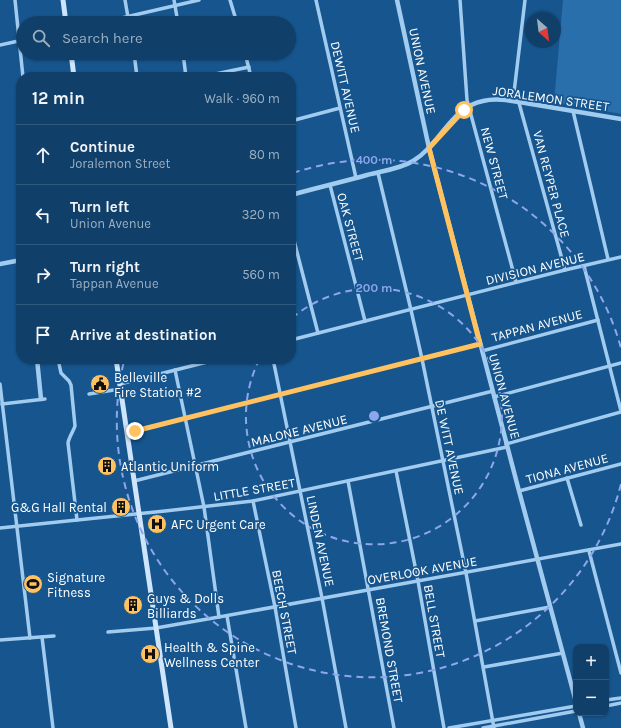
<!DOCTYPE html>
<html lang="en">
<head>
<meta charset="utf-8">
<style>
	:root { --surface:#10406a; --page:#194770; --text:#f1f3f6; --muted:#9cafc1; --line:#30597e }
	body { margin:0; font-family:Karla,sans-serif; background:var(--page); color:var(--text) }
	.controls { position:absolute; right:12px; bottom:12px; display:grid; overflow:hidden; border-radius:8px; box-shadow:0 1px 3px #0004 }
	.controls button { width:36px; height:36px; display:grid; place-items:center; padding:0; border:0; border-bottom:1px solid var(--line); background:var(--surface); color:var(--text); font:20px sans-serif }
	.compass { position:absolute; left:525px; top:12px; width:36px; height:36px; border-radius:50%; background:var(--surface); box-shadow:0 1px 3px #0004; rotate:152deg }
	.stop { position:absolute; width:12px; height:12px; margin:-9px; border:3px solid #ffc25f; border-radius:50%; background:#fff }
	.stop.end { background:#ffc25f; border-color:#fff; box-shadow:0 1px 4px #0008 }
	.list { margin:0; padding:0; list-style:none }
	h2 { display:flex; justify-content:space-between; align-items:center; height:52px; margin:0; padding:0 16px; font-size:17px }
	h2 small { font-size:13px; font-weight:400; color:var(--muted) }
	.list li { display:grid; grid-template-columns:26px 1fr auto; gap:12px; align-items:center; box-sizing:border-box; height:60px; padding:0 16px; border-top:1px solid var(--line) }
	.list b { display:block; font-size:15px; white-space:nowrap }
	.list p { margin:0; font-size:13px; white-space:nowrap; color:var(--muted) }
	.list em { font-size:13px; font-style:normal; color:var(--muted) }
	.icon { flex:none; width:22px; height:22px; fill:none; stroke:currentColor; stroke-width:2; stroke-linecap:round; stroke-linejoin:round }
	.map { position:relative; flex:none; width:621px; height:728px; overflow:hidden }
	.search { position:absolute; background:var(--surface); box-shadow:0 1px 3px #0004; left:16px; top:16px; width:280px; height:44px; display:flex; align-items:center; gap:10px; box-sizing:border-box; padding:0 14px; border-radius:22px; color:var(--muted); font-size:15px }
	.panel { position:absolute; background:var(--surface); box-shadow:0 1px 3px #0004; left:16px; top:72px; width:280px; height:292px; border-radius:16px }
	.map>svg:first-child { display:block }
	.green { fill:#296fab }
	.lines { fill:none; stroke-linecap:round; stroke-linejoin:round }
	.minor { stroke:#a1cbef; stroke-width:3.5 }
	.tertiary { stroke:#a1cbef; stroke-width:4.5 }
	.secondary { stroke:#cee5fb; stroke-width:5 }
	.route { stroke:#ffc25f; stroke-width:5 }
	.ring { fill:none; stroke:#8ea6ec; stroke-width:2; stroke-dasharray:7 5 }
	.labels { text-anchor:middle; stroke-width:3.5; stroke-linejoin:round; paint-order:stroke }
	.street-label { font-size:13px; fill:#fff; stroke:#16558d }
	.poi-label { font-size:13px; fill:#fff; stroke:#16558d; text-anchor:start }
	.centre { fill:#8ea6ec; stroke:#16558d; stroke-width:2 }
	.ring-label { font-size:12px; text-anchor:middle; font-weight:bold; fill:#8ea6ec; stroke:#16558d; stroke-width:3.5; stroke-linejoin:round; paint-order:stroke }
</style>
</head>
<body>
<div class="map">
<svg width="621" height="728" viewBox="0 0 621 728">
	<rect width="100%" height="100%" fill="#16558d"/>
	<path class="green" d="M563 0H621V114L554 102Z"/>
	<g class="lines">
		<g class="minor">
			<path d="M15 0 23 77"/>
			<path d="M125 0 129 23"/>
			<path d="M174 0 178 23"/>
			<path d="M230 0 237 23"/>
			<path d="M316 0 356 178"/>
			<path d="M460 0 467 100 516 282"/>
			<path d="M100 23 199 0"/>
			<path d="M0 45 23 40"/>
			<path d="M134 53 137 77"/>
			<path d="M183 53 186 77"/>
			<path d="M245 53 251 77"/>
			<path d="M201 77 249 67"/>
			<path d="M513 101 525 0"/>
			<path d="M519 103 565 270"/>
			<path d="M573 111 608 259"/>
			<path d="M291 121 340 108"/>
			<path d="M378 173 411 310 422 359 466 573 494 728"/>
			<path d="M330 185 365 321"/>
			<path d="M291 229 318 333"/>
			<path d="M584 266 621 411"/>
			<path d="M291 340 565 270 621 257"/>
			<path d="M482 351 598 320"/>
			<path d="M58 359 61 373 69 381 71 385 75 426C73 432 69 437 68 443L77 520"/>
			<path d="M273 359 322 598 346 728"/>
			<path d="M175 370 204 507 219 617"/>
			<path d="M0 384 30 638"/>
			<path d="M120 384 219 359"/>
			<path d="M89 394 120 389"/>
			<path d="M494 397 621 363"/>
			<path d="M2 404 45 399"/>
			<path d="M127 433 480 344"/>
			<path d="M506 444 621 412"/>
			<path d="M396 471 418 581 444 728"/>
			<path d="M567 478 581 525"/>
			<path d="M134 481 493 391"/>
			<path d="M348 481 394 728"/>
			<path d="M519 491 621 464"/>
			<path d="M253 501 275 607 296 728"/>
			<path d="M0 528 77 520 165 511 253 501 507 447"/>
			<path d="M589 551 621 673"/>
			<path d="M227 616 246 728"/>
			<path d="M475 621 550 607"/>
			<path d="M108 632 156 628 219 617 621 544"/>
			<path d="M42 637 53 728"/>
			<path d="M0 640 54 636"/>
			<path d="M484 667 563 653"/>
			<path d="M606 700 621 698"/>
			<path d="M606 706 621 703"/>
			<path d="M449 728 576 706"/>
			<path d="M483 728 576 711"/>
		</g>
		<g class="tertiary">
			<path d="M397 0 429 148 519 491 576 702"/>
			<path d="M291 195C316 188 342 182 367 175 382 171 400 169 413 161 440 145 451 107 483 101 499 97 516 102 531 104 561 109 591 114 621 119"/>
			<path d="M0 264 21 260"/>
			<path d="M37 359 41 399"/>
			<path d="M579 713 583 728"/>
		</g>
		<g class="secondary">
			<path d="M63 0 66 23"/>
			<path d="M71 53 74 77"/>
			<path d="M116 359 171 728"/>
		</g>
	</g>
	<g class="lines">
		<path class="route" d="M135 431 480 344 429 148 464 110"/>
	</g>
	<g class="ring">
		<path d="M292 318A128 128 0 1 1 259 360"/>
		<path d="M621 484A256 256 0 0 1 124 361M293 173A256 256 0 0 1 621 348"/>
	</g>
	<defs>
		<g id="civic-disc" transform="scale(1)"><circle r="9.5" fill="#ffc25f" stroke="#16558d"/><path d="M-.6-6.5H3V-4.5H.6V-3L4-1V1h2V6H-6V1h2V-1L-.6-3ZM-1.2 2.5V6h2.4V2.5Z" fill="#111"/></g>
		<g id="building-disc" transform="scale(1)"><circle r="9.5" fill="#ffc25f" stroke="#16558d"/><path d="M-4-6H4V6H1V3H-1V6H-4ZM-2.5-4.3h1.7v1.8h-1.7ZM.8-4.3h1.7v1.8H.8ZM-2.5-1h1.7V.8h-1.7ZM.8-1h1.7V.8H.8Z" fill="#111"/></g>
		<g id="hospital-disc" transform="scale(1)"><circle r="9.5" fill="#ffc25f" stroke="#16558d"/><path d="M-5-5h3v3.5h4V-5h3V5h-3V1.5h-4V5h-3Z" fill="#111"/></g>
		<g id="stadium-disc" transform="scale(1)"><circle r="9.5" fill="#ffc25f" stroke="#16558d"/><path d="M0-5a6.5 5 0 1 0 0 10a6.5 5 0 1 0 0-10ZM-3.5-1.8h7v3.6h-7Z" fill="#111"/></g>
	</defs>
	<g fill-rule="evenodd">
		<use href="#civic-disc" x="100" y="384"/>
		<use href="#building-disc" x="107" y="466"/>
		<use href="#building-disc" x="121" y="507"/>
		<use href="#hospital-disc" x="157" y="524"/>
		<use href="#stadium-disc" x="33" y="584"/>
		<use href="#building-disc" x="133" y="605"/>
		<use href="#hospital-disc" x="150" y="654"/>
	</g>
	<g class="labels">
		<g class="street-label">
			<text transform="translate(423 71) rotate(78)" y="5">UNION AVENUE</text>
			<text transform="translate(346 87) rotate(77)" y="5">DEWITT AVENUE</text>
			<text transform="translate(551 98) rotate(8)" y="5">JORALEMON STREET</text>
			<text transform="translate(495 163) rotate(75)" y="5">NEW STREET</text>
			<text transform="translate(552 184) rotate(75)" y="5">VAN REYPER PLACE</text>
			<text transform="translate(351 227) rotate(75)" y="5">OAK STREET</text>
			<text transform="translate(535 268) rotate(-14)" y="5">DIVISION AVENUE</text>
			<text transform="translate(537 325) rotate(-15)" y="5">TAPPAN AVENUE</text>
			<text transform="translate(505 396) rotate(75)" y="5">UNION AVENUE</text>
			<text transform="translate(299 430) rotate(-14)" y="5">MALONE AVENUE</text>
			<text transform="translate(450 447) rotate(78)" y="5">DE WITT AVENUE</text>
			<text transform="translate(567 468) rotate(-15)" y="5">TIONA AVENUE</text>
			<text transform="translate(254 489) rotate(-10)" y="5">LITTLE STREET</text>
			<text transform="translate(321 541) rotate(78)" y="5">LINDEN AVENUE</text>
			<text transform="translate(422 570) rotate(-10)" y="5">OVERLOOK AVENUE</text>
			<text transform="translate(285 612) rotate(79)" y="5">BEECH STREET</text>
			<text transform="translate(435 621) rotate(80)" y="5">BELL STREET</text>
			<text transform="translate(390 650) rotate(80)" y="5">BREMOND STREET</text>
		</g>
		<g class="poi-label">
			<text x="114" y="382">Belleville<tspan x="114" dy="15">Fire Station #2</tspan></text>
			<text x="121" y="471">Atlantic Uniform</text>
			<text x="107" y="512" text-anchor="end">G&amp;G Hall Rental</text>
			<text x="171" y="529">AFC Urgent Care</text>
			<text x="47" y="582">Signature<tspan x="47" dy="15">Fitness</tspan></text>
			<text x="147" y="603">Guys &amp; Dolls<tspan x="147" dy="15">Billiards</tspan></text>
			<text x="164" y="652">Health &amp; Spine<tspan x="164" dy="15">Wellness Center</tspan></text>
		</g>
	</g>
	<circle cx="374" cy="416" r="6" class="centre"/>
	<g class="ring-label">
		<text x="374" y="164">400 m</text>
		<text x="374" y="292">200 m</text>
	</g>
</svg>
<div class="controls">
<button>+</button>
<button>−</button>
</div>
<svg class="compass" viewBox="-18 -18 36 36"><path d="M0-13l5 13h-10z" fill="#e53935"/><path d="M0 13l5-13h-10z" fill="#9cafc1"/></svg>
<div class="stop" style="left:464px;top:110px"></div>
<div class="stop end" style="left:135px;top:431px"></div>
<div class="search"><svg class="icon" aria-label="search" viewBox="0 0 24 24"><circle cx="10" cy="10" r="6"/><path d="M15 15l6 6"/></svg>Search here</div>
<section class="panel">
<h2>12 min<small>Walk · 960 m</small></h2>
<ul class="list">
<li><svg class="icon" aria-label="ahead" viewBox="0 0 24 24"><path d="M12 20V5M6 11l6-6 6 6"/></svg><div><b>Continue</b><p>Joralemon Street</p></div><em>80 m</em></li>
<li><svg class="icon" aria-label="left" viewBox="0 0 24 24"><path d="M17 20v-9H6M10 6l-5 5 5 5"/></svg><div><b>Turn left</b><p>Union Avenue</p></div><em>320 m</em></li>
<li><svg class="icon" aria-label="right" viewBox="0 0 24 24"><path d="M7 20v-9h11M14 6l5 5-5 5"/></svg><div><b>Turn right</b><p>Tappan Avenue</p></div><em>560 m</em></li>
<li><svg class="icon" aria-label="arrive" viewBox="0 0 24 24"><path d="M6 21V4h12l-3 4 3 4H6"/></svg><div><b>Arrive at destination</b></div></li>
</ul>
</section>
</div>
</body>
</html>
